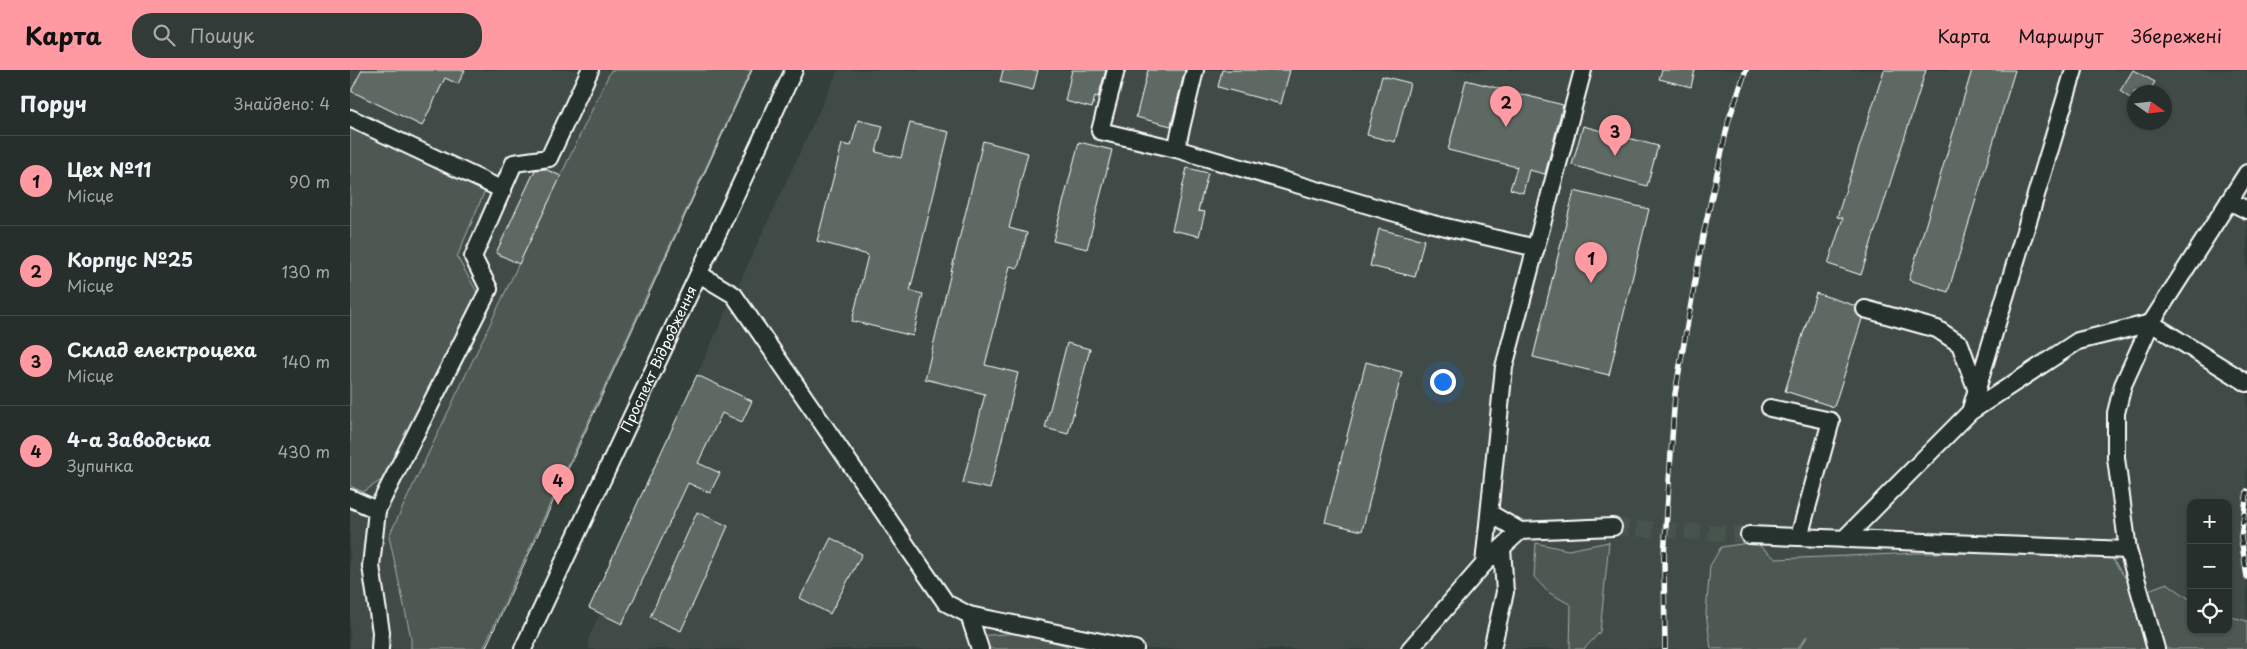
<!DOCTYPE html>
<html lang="uk">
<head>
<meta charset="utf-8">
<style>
	:root { --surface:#262f2c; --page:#323b38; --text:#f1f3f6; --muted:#a4a9a9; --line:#424a48; --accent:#ff9aa2 }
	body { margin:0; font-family:"Playpen Sans",sans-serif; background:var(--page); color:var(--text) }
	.controls { position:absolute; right:15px; bottom:15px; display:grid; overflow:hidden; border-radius:10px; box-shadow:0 1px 4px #0004 }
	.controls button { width:45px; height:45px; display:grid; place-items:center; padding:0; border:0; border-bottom:1px solid var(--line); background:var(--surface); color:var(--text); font:25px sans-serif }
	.compass { position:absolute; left:1777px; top:15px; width:45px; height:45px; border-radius:50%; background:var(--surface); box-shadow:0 1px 4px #0004; rotate:104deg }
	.you { position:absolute; left:1092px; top:311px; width:18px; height:18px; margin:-12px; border:4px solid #fff; border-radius:50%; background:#1a73e8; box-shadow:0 0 0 8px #1a73e833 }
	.badge { display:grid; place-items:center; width:32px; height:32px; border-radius:50%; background:var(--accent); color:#111; font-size:16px; font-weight:700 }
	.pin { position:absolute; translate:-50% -41px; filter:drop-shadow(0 1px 2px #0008) }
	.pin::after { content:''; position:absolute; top:26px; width:18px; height:15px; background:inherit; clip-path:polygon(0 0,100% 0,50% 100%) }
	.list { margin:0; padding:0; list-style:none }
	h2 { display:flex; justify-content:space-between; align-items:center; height:65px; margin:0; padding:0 20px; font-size:21px }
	h2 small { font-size:16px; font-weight:400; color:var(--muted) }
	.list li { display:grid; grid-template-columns:32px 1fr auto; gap:15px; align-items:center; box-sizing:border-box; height:90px; padding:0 20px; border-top:1px solid var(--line) }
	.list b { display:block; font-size:19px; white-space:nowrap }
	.list p { margin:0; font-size:16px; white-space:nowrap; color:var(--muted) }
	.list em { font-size:16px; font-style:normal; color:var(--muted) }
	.icon { flex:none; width:28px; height:28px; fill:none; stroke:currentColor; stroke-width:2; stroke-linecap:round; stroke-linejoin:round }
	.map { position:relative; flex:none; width:1897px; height:579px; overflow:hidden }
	header { display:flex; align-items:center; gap:30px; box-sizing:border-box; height:70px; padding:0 25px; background:var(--accent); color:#111 }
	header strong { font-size:24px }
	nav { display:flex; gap:28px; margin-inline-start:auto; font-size:18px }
	.search { width:350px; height:45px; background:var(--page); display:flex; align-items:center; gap:12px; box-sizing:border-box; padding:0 18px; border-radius:20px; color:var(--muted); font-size:19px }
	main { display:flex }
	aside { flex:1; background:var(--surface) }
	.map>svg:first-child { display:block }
	.built { fill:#404c47; fill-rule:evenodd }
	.green { fill:#4d5853; stroke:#a6aca9 }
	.building { fill:#5f6964; stroke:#fff }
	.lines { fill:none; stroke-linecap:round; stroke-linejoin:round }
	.minor-tunnel { stroke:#47524e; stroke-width:16; stroke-dasharray:16 8; stroke-linecap:butt }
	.minor-casing { stroke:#fff; stroke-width:20 }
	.minor { stroke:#26332d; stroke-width:16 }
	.tram { stroke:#fff; stroke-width:1 }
	.rail-casing { stroke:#fff; stroke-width:5.5 }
	.rail { stroke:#26332d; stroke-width:4; stroke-dasharray:11; stroke-linecap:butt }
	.labels { text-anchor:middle; stroke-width:4; stroke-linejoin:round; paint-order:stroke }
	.street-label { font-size:14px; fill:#fff; stroke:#26332d }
</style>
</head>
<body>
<header>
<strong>Карта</strong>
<div class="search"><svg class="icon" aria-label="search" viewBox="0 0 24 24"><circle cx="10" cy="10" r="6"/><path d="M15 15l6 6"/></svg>Пошук</div>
<nav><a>Карта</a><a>Маршрут</a><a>Збережені</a></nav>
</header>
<main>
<aside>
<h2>Поруч<small>Знайдено: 4</small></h2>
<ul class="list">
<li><span class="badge">1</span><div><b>Цех №11</b><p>Місце</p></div><em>90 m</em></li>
<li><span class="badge">2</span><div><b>Корпус №25</b><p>Місце</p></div><em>130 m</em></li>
<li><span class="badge">3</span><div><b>Склад електроцеха</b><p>Місце</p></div><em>140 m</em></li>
<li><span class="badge">4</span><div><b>4-а Заводська</b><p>Зупинка</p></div><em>430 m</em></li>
</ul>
</aside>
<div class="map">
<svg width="1897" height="579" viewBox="0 0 1897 579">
	<rect width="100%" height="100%" fill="#333f3a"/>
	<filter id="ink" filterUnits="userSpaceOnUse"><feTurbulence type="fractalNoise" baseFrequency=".02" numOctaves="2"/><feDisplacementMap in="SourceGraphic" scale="10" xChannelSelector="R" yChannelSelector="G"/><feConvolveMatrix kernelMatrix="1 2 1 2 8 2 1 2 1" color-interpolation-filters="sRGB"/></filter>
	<g filter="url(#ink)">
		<g class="built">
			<path d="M0 0H261L169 194 62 568 61 579H0Z"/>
			<path d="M488 0H1897V579H239L238 569 250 544 239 538ZM1784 22H1814V52H1784ZM1841 433H1878V560H1841Z"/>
		</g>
		<g class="green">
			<path d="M261 0H401L133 579H61V568L39 466Z"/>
			<path d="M0 55 136 118 107 187 130 227 41 404 13 422 0 416Z"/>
			<path d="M1259 472 1250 562 1234 579H1220L1221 535 1198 522 1184 507 1186 473 1218 480Z"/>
			<path d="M1405 472 1426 489 1568 483H1658L1761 487 1778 512 1796 579H1449L1458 566 1456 567 1447 579H1361L1356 543 1360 496 1371 477Z"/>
			<path d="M1817 513 1841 530V560H1878V546L1897 551V579H1806L1790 523Z"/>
			<path d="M669 563 718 576 717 579H630L626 566Z"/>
		</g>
		<g class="building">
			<path d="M12 0H115L108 14 95 8 72 56 1 21Z"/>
			<path d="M653 0H688L683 20 650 12Z"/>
			<path d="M722 0H756L748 27 745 26 742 38 715 31Z"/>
			<path d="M798 0H835L821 56 786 47Z"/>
			<path d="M872 0H940L931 34 868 17Z"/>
			<path d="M1312 0H1345L1341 17 1309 9Z"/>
			<path d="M1534 0H1576L1511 205 1478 194 1493 148 1487 147Z"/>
			<path d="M1622 0H1665L1598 222 1559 210Z"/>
			<path d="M1783 0 1805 12 1799 22H1784V31L1770 21Z"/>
			<path d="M1032 6 1060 13 1045 72 1017 65Z"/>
			<path d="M1116 10 1213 35 1195 104 1179 100 1173 123 1160 119 1167 97 1098 80Z"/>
			<path d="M508 50 533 56 526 82 551 88 560 53 599 62 560 221 573 224 563 266 502 251 518 185 467 171 492 74 501 76Z"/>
			<path d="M1233 56 1308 76 1297 116 1222 95Z"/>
			<path d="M633 71 678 83 659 158 677 163 668 198 660 196 635 295 668 303 640 419 613 413 635 324 575 309Z"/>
			<path d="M729 72 762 80 737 179 703 171Z"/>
			<path d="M837 98 858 103 848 141 855 142 849 166 822 160Z"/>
			<path d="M195 99 211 106 169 194 146 183 185 100Z"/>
			<path d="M1224 121 1299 139 1259 305 1183 287Z"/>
			<path d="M1029 159 1074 170 1065 207 1020 196Z"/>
			<path d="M1466 223 1506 236V242L1512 249 1484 337 1435 321Z"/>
			<path d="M717 273 740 279 718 364 695 358Z"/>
			<path d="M1016 292 1052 302 1012 461 975 452Z"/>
			<path d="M347 305 402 331 392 352 372 343 348 393 370 403 360 423 338 413 272 554 239 538Z"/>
			<path d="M347 442 378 456 331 561 300 547Z"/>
			<path d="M481 468 512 484 480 544 450 528Z"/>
		</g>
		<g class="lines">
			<path class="minor-tunnel" d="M1263 457 1399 465"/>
			<g class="minor-casing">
				<g id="minor">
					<path d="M766 0 750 61 826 79"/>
					<path d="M845 0 826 79 1083 154 1186 178"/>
					<path d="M0 48 153 120"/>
					<path d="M1879 131 1897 140"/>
					<path d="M349 204 384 225 596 533 619 545 785 579"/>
					<path d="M1515 239 1587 259 1610 274 1627 321"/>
					<path d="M1420 338 1481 351 1449 467"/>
					<path d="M1620 342 1724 0"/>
					<path d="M0 428 27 440 21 496 31 562 30 579"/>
					<path d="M27 440 139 219 123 187 164 93 199 88 240 0"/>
					<path d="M1141 444 1170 461"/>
					<path d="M1399 465 1778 480"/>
					<path d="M1494 469 1620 342 1728 271 1801 253 1897 313"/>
					<path d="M1134 494 1170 461 1263 457"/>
					<path d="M619 545 630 579"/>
					<path id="s1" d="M173 579 444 0"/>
					<path d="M1060 579 1134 494 1154 297 1233 0"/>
					<path d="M1142 579 1155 522 1152 478"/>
					<path d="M1806 579 1778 480 1766 388V343L1773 315 1801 253 1897 103"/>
				</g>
			</g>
			<use href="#minor" class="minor"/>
			<path class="tram" d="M135 579 402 0"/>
			<g class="rail-casing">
				<g id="rail">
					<path d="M1897 421 1891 467 1897 507"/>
					<path d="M1315 579 1314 486 1325 324 1353 166 1379 49 1396 0"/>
				</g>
			</g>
			<use href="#rail" class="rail"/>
		</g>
	</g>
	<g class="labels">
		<g class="street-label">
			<text dy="5" stroke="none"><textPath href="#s1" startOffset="320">Проспект Відродження</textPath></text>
		</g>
	</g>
</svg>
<div class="controls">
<button>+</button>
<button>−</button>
<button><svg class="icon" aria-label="locate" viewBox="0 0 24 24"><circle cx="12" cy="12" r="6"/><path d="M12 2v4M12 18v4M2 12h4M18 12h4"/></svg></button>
</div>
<svg class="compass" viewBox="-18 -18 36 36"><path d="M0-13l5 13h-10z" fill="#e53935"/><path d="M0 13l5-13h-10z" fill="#a4a9a9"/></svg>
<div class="you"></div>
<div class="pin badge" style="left:1241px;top:213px">1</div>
<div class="pin badge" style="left:1156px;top:57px">2</div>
<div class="pin badge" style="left:1265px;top:86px">3</div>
<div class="pin badge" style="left:208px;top:435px">4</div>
</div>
</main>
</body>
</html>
